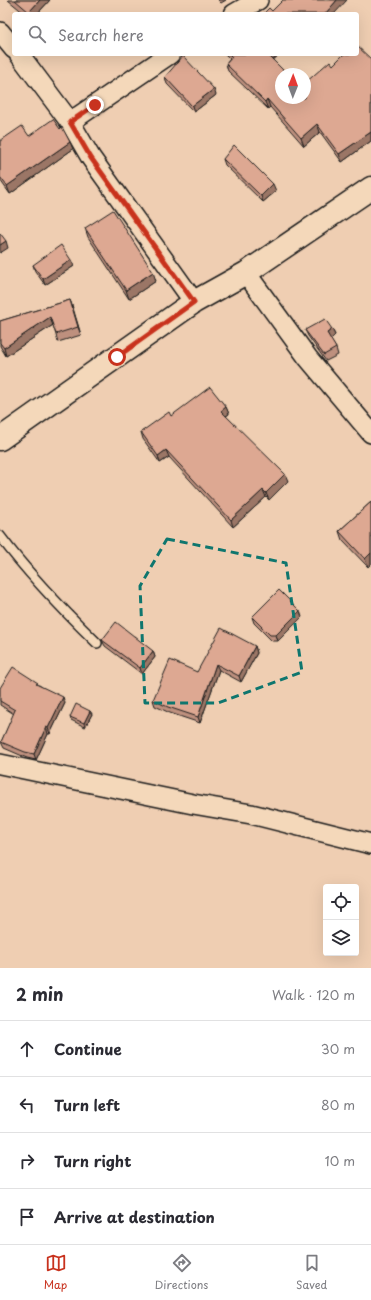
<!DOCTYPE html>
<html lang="en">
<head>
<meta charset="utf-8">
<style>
	:root { --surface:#fff; --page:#f2f2f3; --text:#2b2b33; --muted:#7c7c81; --line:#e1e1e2; --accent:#c8321e }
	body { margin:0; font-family:"Playpen Sans",sans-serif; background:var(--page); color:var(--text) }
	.controls { position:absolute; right:12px; bottom:12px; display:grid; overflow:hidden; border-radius:4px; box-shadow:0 4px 16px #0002 }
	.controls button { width:36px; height:36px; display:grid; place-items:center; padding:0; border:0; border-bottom:1px solid var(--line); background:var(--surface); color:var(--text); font:20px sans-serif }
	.compass { position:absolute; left:275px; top:68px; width:36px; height:36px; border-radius:50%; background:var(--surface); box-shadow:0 4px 16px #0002; rotate:1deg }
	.stop { position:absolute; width:12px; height:12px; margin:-9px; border:3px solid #c8321e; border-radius:50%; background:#fff }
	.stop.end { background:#c8321e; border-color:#fff; box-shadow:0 1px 4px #0008 }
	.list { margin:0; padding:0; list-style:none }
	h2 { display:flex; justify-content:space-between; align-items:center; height:52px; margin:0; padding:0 16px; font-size:17px }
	h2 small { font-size:13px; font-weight:400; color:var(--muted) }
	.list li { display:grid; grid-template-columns:26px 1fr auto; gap:12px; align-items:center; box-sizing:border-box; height:56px; padding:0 16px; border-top:1px solid var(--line) }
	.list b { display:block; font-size:15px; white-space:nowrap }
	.list em { font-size:13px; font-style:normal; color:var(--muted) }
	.icon { flex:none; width:22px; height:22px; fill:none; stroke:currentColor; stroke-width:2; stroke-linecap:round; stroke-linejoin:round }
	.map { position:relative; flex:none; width:371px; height:968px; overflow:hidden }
	.search { position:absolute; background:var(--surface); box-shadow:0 4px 16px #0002; left:12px; right:12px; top:12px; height:44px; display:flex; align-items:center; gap:10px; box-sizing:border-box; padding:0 14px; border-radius:4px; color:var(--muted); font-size:15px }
	.sheet { height:276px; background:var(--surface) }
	nav { display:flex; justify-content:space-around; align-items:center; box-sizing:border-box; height:56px; border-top:1px solid var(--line); background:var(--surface); font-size:11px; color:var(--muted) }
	nav a { display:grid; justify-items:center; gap:2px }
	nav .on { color:var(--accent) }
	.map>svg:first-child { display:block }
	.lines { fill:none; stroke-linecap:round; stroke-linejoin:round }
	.service-casing { stroke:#1c1c1c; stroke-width:12 }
	.minor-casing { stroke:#1c1c1c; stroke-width:22 }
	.tertiary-casing { stroke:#1c1c1c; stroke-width:25 }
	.service { stroke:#f4d8ba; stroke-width:9 }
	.minor { stroke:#f4d8ba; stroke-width:19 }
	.tertiary { stroke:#f4d8ba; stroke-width:22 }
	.wall { fill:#be907e; stroke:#1c1c1c }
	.shaded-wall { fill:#9b7666; stroke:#1c1c1c }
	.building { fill:#dda892; stroke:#1c1c1c }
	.route { stroke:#c8321e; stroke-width:5 }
	.marked { fill:none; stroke:#0f766e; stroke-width:3; stroke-dasharray:8 5; stroke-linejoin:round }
</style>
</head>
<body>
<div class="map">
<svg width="371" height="968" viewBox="0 0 371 968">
	<rect width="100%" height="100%" fill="#efceb2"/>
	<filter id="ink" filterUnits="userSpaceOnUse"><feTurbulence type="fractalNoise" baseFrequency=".025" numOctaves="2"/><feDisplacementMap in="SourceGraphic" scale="8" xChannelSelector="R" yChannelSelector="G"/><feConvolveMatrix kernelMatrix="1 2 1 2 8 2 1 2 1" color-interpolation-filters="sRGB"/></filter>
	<g filter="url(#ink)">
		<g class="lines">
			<g class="service-casing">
				<path id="service" d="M0 536C29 575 62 609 97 643"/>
			</g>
			<g class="minor-casing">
				<g id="minor">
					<path d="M234 14 258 0"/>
					<path d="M0 32 14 49"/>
					<path d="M19 54 70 122 91 158 194 302"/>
					<path d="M70 122 170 54"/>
					<path d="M246 273 308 358 371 433"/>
					<path d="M0 764 193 804 251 814 371 844"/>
				</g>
			</g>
			<g class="tertiary-casing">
				<path id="tertiary" d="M0 439 194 302 246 273 371 188"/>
			</g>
			<use href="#service" class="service"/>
			<use href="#minor" class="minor"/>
			<use href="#tertiary" class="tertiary"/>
		</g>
		<g class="wall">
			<path d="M8 0H50L37 14H25Z"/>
			<path d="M218 0H226L221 3Z"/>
			<path d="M225 54H280L273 60 305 98 333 65 371 59V141L342 162 320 132 304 146 270 107 268 109 228 71 226 64 230 59Z"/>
			<path d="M165 77 216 95 194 112 167 84Z"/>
			<path d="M60 129 70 142 73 149 10 194 0 180V141L29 136Z"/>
			<path d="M223 159 276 191 263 202 225 165Z"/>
			<path d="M85 228 156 281 129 299 88 237Z"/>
			<path d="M33 265 74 266 45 285 35 271Z"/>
			<path d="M70 300 81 335 58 342 53 325 6 356 0 346V321Z"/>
			<path d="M332 329 335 335 330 339 336 348 338 355 326 361 308 336 305 330Z"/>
			<path d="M226 407 229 414 226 416 288 481 269 500 266 497 233 527 169 457 160 463 143 439 141 432 171 416Z"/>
			<path d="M371 502V564L368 567 342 540 339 531Z"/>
			<path d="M252 617H302L278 641H272L254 623Z"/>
			<path d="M102 640 153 651 155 657 142 674 105 646Z"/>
			<path d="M255 646 257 653 241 682 219 670 200 723 170 713 155 706 153 700 197 672Z"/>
			<path d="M39 685 65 703 50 734H48L36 760 27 758 4 748 1 742 14 714 0 705V688Z"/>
			<path d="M90 711 92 714 85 727 71 720 70 717Z"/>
		</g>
		<g class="shaded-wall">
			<path d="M40 0H50L37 14H30L29 12Z"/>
			<path d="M337 0H347L334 14H325Z"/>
			<path d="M269 54H280L271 62 268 55Z"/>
			<path d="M214 89 216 95 194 112 192 106Z"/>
			<path d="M267 99 270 107 268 109 265 102Z"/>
			<path d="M317 124 320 132 304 146 301 138Z"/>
			<path d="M371 132V141L342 162 339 154Z"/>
			<path d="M70 142 73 149 10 194 7 186Z"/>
			<path d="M273 184 276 191 263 202 261 196Z"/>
			<path d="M6 241 8 248 0 253V245Z"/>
			<path d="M71 260 74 266 45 285 43 279Z"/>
			<path d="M153 272 156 281 129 299 126 290Z"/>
			<path d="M70 300 73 308 81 335 78 327Z"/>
			<path d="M50 317 53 325 6 356 4 348Z"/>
			<path d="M332 329 335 335 330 340 327 333Z"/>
			<path d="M226 407 229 414 223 418 221 411Z"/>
			<path d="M166 450 169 457 160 463 158 456Z"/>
			<path d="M285 474 288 481 269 500 266 493Z"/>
			<path d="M263 490 266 497 233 527 231 520Z"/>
			<path d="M371 553V564L368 567 365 559Z"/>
			<path d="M300 611 302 617 278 641 276 635Z"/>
			<path d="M255 646 257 653 241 682 239 676Z"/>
			<path d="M153 651 155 657 142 674 140 668Z"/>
			<path d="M216 664 219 670 200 723 198 717Z"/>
			<path d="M63 697 65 703 50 734 48 728Z"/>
			<path d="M90 711 92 714 85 727 84 723Z"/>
			<path d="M46 727 48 734 36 760 34 754Z"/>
		</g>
		<g class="building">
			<path d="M15 0H40L29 12Z"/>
			<path d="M283 0H337L325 14H263L269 8 272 11Z"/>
			<path d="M357 46 371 59V132L339 154 317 124 301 138 267 99 265 102 226 64 232 57 229 54H269L268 55 287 74H281V98H305V83L330 61 333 65 344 54H357Z"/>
			<path d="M183 56 214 89 192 106 165 77Z"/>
			<path d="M53 119 60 129 62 127 70 142 7 186 0 177V141L22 126 29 136Z"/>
			<path d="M234 145 273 184 261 196 223 159Z"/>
			<path d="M113 210 153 272 126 290 85 228Z"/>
			<path d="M0 233 6 241 0 245Z"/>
			<path d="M61 245 71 260 43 279 33 265Z"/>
			<path d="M70 300 78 327 56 334 50 317 4 348 0 343V321Z"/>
			<path d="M325 319 332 329 327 333 336 348 324 355 305 330Z"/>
			<path d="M210 387 226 407 221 411 285 474 266 493 263 490 231 520 166 450 158 456 141 432 169 412 171 416Z"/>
			<path d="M371 502V553L365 559 339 531Z"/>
			<path d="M279 590 300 611 276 635H270L252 617Z"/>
			<path d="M116 622 153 651 140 668 102 640Z"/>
			<path d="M221 628 255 646 239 676 216 664 198 717 168 707 153 700 170 660 197 672Z"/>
			<path d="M13 667 38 683 36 684 63 697 48 728 46 727 34 754 25 752 1 742 15 710 0 701V688Z"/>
			<path d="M76 704 90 711 84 723 70 717Z"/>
		</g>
	</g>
	<g class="lines" filter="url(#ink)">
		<path class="route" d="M95 105 70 122 91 158 194 302 117 357"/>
	</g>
	<path class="marked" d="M167 539 286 563 302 672 218 703H145L140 586Z"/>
</svg>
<div class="controls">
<button><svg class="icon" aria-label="locate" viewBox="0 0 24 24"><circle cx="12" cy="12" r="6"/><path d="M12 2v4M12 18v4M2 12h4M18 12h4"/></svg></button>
<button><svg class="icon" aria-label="layers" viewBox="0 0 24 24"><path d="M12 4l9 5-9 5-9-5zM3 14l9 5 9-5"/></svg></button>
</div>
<svg class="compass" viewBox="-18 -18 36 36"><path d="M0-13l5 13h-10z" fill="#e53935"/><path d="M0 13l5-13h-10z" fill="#7c7c81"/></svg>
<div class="stop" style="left:117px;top:357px"></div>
<div class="stop end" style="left:95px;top:105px"></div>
<div class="search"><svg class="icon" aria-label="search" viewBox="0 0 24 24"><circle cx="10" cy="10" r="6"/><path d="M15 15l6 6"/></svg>Search here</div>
</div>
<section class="sheet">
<h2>2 min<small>Walk · 120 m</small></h2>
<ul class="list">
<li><svg class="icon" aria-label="ahead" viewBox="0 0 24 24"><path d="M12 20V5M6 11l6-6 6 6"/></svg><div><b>Continue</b></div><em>30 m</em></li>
<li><svg class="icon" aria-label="left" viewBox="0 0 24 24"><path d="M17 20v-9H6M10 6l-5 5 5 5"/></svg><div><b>Turn left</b></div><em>80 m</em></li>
<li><svg class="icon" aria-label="right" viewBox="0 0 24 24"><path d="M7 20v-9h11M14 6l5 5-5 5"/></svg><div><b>Turn right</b></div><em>10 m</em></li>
<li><svg class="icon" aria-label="arrive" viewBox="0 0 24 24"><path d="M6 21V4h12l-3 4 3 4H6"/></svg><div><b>Arrive at destination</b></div></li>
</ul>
</section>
<nav>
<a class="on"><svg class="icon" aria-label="map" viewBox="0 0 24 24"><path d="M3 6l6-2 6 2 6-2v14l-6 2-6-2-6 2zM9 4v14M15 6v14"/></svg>Map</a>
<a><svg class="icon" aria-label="directions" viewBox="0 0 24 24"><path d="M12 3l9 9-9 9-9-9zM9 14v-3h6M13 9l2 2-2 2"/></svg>Directions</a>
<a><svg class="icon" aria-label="saved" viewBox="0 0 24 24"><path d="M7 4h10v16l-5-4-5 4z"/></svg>Saved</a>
</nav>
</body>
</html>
